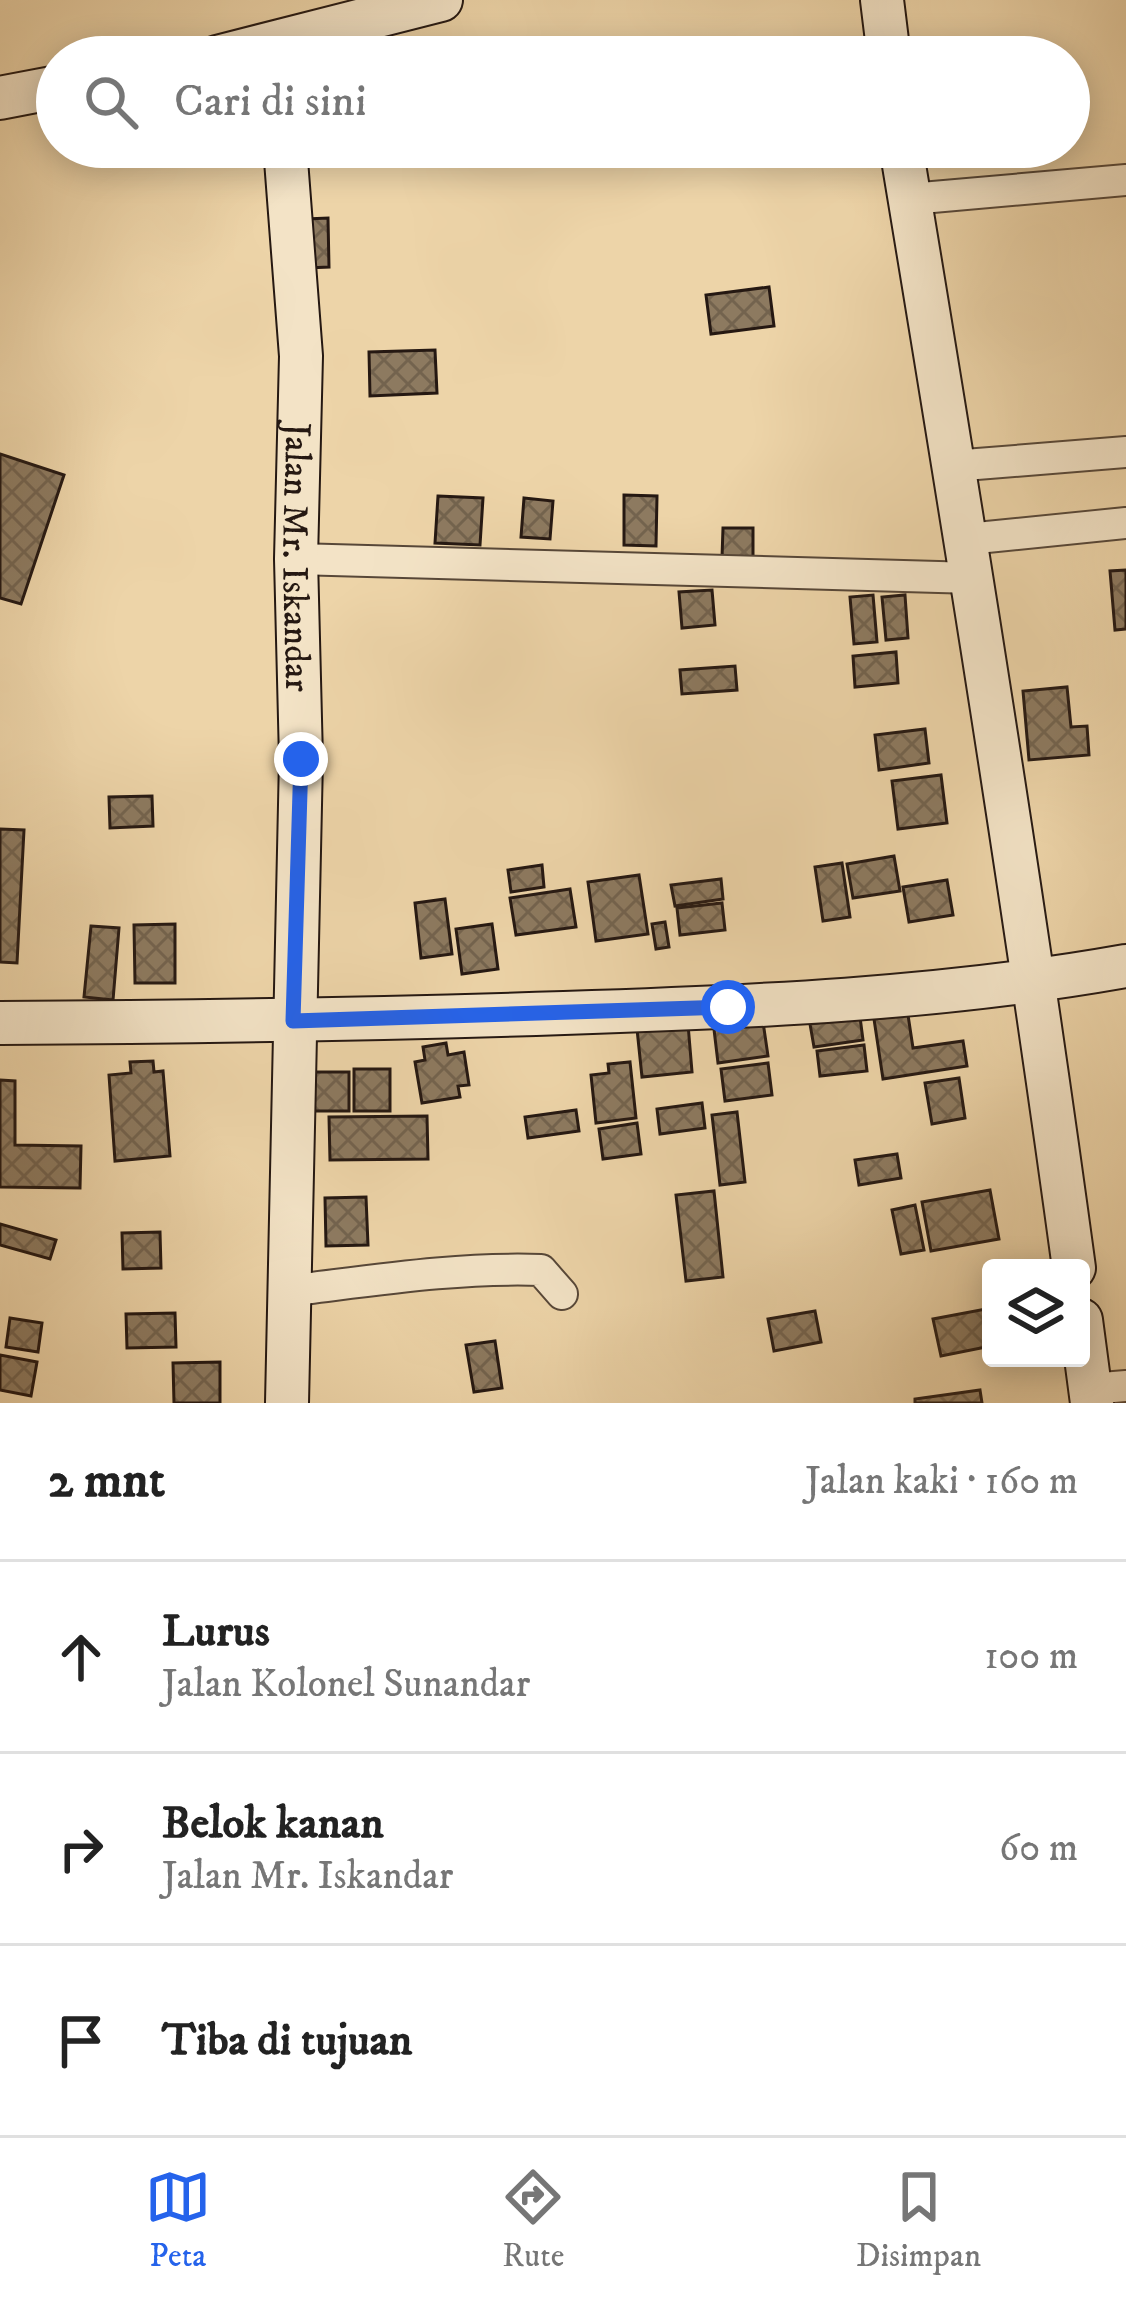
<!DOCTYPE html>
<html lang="id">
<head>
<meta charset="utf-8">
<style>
	:root { --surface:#fff; --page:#f2f2f2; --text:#222; --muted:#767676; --line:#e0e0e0; --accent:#2563eb }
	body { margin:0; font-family:"IM FELL DW Pica",serif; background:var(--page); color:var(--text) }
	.controls { position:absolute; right:36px; bottom:36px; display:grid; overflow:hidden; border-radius:12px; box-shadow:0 6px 30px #0003 }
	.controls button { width:108px; height:108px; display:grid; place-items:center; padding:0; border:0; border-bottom:3px solid var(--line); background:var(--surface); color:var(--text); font:60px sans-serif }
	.stop { position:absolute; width:36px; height:36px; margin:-27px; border:9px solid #2563eb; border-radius:50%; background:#fff }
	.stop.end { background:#2563eb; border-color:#fff; box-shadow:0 3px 12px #0008 }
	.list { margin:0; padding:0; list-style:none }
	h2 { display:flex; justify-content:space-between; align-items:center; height:156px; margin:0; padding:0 48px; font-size:51px }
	h2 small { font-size:39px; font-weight:400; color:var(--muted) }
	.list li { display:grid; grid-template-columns:78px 1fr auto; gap:36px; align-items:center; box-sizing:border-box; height:192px; padding:0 48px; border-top:3px solid var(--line) }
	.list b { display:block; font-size:45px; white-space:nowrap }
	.list p { margin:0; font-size:39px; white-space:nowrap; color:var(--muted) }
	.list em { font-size:39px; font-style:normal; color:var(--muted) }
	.icon { flex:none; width:66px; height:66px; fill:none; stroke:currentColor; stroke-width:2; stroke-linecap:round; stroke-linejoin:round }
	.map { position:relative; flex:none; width:1126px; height:1403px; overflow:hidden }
	.search { position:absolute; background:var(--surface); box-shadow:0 6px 30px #0003; left:36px; right:36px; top:36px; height:132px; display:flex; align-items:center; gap:30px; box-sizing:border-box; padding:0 42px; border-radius:66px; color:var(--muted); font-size:45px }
	.sheet { height:732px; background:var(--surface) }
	nav { display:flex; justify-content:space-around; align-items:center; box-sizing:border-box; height:168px; border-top:3px solid var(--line); background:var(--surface); font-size:33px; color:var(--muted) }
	nav a { display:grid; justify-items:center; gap:6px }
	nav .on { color:var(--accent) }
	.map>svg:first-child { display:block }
	.building { fill:url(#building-cross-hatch); stroke:#251812; stroke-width:3 }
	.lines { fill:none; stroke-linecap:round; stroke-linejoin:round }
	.street-casing { stroke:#574738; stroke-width:34 }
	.secondary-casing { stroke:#251812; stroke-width:46 }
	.street { stroke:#f3e3c6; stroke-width:30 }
	.secondary { stroke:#f3e3c6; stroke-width:42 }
	.route { stroke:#2563eb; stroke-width:15 }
	.labels { text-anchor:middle; stroke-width:10; stroke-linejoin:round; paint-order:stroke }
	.street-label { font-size:36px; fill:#251812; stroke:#f3e3c6 }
</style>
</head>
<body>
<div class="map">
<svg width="1126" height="1403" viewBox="0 0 1126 1403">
	<defs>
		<pattern id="building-cross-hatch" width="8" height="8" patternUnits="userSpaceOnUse" patternTransform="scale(3)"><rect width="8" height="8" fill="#8d7a60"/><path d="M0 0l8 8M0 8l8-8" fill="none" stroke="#73634e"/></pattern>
	</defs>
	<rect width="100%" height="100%" fill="#edd4a8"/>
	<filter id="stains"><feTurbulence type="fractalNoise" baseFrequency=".00167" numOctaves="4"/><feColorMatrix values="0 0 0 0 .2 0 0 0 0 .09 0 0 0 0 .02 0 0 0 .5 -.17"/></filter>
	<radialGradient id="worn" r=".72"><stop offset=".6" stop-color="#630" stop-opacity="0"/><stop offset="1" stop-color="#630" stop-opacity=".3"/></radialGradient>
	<g class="building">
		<path d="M328 218 329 267 307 268 306 219Z"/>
		<path d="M769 287 774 326 711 334 706 295Z"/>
		<path d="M435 350 437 393 370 396 369 352Z"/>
		<path d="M0 454 64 475 21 604 0 598Z"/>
		<path d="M624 495 657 496 656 546 624 545Z"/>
		<path d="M438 496 483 498 480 545 435 543Z"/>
		<path d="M524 498 553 501 550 539 521 537Z"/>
		<path d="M723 528H753V558H722Z"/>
		<path d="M1126 570V629L1115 630 1110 571Z"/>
		<path d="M712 590 715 625 682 628 679 592Z"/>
		<path d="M873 595 877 642 854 644 850 597Z"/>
		<path d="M905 595 908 638 886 640 882 597Z"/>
		<path d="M896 652 898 683 855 687 853 656Z"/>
		<path d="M735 666 737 690 682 694 680 670Z"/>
		<path d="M1067 687 1071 727 1087 726 1089 755 1029 760 1023 691Z"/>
		<path d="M925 729 929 763 879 770 875 735Z"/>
		<path d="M941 775 947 823 898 829 892 781Z"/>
		<path d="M152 796 153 826 110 828 109 797Z"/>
		<path d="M0 829 24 830 17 963 0 962Z"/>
		<path d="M894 856 900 891 853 898 847 864Z"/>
		<path d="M842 863 850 917 823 921 815 867Z"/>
		<path d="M542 865 544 887 511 892 508 870Z"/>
		<path d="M639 875 648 934 596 941 588 882Z"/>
		<path d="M721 879 723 899 675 906 671 885Z"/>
		<path d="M947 880 953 915 909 922 903 887Z"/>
		<path d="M570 889 576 927 516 935 510 898Z"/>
		<path d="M445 899 452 954 421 958 415 903Z"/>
		<path d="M722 903 725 930 680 935 677 908Z"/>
		<path d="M665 922 669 947 656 949 652 924Z"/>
		<path d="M175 924V983H135L134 925Z"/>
		<path d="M492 924 498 969 462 974 456 929Z"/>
		<path d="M91 926 119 928 113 1000 84 997Z"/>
		<path d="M762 1015 768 1056 718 1063 713 1021Z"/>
		<path d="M908 1015 913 1048 963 1041 967 1066 883 1079 874 1019Z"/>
		<path d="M860 1017 863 1040 814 1047 810 1024Z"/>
		<path d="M688 1024 692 1072 642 1077 637 1029Z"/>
		<path d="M446 1043 448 1055 464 1052 469 1085 458 1086 460 1097 422 1103 415 1062 425 1060 423 1047Z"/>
		<path d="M864 1045 867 1071 820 1076 817 1051Z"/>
		<path d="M153 1061 154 1072 163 1071 170 1156 115 1161 109 1075 131 1073 130 1062Z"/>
		<path d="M630 1062 636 1118 596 1123 591 1075 609 1073 608 1064Z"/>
		<path d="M768 1063 772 1095 725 1101 721 1069Z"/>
		<rect x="354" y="1069" width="36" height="42"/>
		<path d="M311 1072H349V1111H310Z"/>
		<path d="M959 1078 965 1118 932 1124 925 1083Z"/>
		<path d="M0 1080 15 1081V1145L81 1146 80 1188 0 1187Z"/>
		<path d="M702 1103 705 1128 660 1134 657 1109Z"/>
		<path d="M576 1110 579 1131 528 1138 525 1117Z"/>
		<path d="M737 1112 745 1182 720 1185 712 1115Z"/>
		<path d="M427 1116 428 1159 330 1160 329 1117Z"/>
		<path d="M637 1123 641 1154 603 1159 599 1129Z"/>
		<path d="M897 1154 901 1178 859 1185 855 1160Z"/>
		<path d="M990 1190 999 1239 931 1251 922 1202Z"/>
		<path d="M714 1191 723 1277 686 1281 676 1195Z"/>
		<path d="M366 1197 368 1245 326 1246 325 1198Z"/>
		<path d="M915 1205 924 1250 901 1254 892 1210Z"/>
		<path d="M0 1224 56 1240 50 1259 0 1245Z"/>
		<path d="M160 1232 161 1268 123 1269 122 1233Z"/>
		<path d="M991 1308V1346L941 1356 933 1319Z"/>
		<path d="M815 1311 821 1342 774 1351 768 1319Z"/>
		<path d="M175 1313 176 1347 127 1348 126 1314Z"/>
		<path d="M10 1318 42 1323 38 1352 6 1347Z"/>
		<path d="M495 1341 502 1388 474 1392 466 1345Z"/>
		<path d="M0 1355 37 1362 31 1396 0 1390Z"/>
		<path d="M220 1362V1403H174L173 1363Z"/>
		<path d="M980 1390 982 1403H915V1399Z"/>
	</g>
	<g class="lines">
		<g class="street-casing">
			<g id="street">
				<path d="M910 199 1126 180"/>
				<path d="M952 466 1126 452"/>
				<path d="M967 539 1126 523"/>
				<path d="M296 559 974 578"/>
				<path d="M287 1291C371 1281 456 1267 541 1270L562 1294"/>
				<path d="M1090 1389 1126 1386"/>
			</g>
		</g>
		<g class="secondary-casing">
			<g id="secondary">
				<path d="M882 0 889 57"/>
				<path d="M217 57 441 0"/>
				<path d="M0 98 57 87"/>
				<path id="s1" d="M285 147 301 356 296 559 301 759 287 1403"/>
				<path d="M901 147C963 520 1023 893 1074 1268"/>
				<path d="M0 1023C188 1022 376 1019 564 1013 752 1007 941 999 1126 966"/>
				<path d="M1081 1320 1092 1403"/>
			</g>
		</g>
		<use href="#street" class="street"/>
		<use href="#secondary" class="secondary"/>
	</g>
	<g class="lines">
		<path class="route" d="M301 759 293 1021 728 1007"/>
	</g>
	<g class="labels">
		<g class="street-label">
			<text dy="13" stroke="none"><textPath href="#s1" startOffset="411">Jalan Mr. Iskandar</textPath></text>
		</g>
	</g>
	<rect width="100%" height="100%" filter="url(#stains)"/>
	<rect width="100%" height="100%" fill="url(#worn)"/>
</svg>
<div class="controls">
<button><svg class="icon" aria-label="layers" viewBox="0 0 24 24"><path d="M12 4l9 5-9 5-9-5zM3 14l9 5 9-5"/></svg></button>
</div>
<div class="stop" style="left:728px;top:1007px"></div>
<div class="stop end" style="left:301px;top:759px"></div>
<div class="search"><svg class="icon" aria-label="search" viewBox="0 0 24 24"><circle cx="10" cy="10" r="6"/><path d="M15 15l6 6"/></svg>Cari di sini</div>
</div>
<section class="sheet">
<h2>2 mnt<small>Jalan kaki · 160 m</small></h2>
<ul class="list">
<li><svg class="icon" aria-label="ahead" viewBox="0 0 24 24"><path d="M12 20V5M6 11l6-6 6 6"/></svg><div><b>Lurus</b><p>Jalan Kolonel Sunandar</p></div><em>100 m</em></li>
<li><svg class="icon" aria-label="right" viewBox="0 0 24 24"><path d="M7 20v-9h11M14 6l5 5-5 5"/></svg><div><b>Belok kanan</b><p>Jalan Mr. Iskandar</p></div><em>60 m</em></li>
<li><svg class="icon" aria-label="arrive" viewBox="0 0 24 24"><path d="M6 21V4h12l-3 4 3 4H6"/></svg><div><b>Tiba di tujuan</b></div></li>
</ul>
</section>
<nav>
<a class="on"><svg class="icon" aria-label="map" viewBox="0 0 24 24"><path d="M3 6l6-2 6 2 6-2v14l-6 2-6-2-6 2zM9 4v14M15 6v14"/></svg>Peta</a>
<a><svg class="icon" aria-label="directions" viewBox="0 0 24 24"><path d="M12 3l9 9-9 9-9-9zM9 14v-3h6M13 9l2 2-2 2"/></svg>Rute</a>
<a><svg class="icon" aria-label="saved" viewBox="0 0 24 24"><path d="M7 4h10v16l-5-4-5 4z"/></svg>Disimpan</a>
</nav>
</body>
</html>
